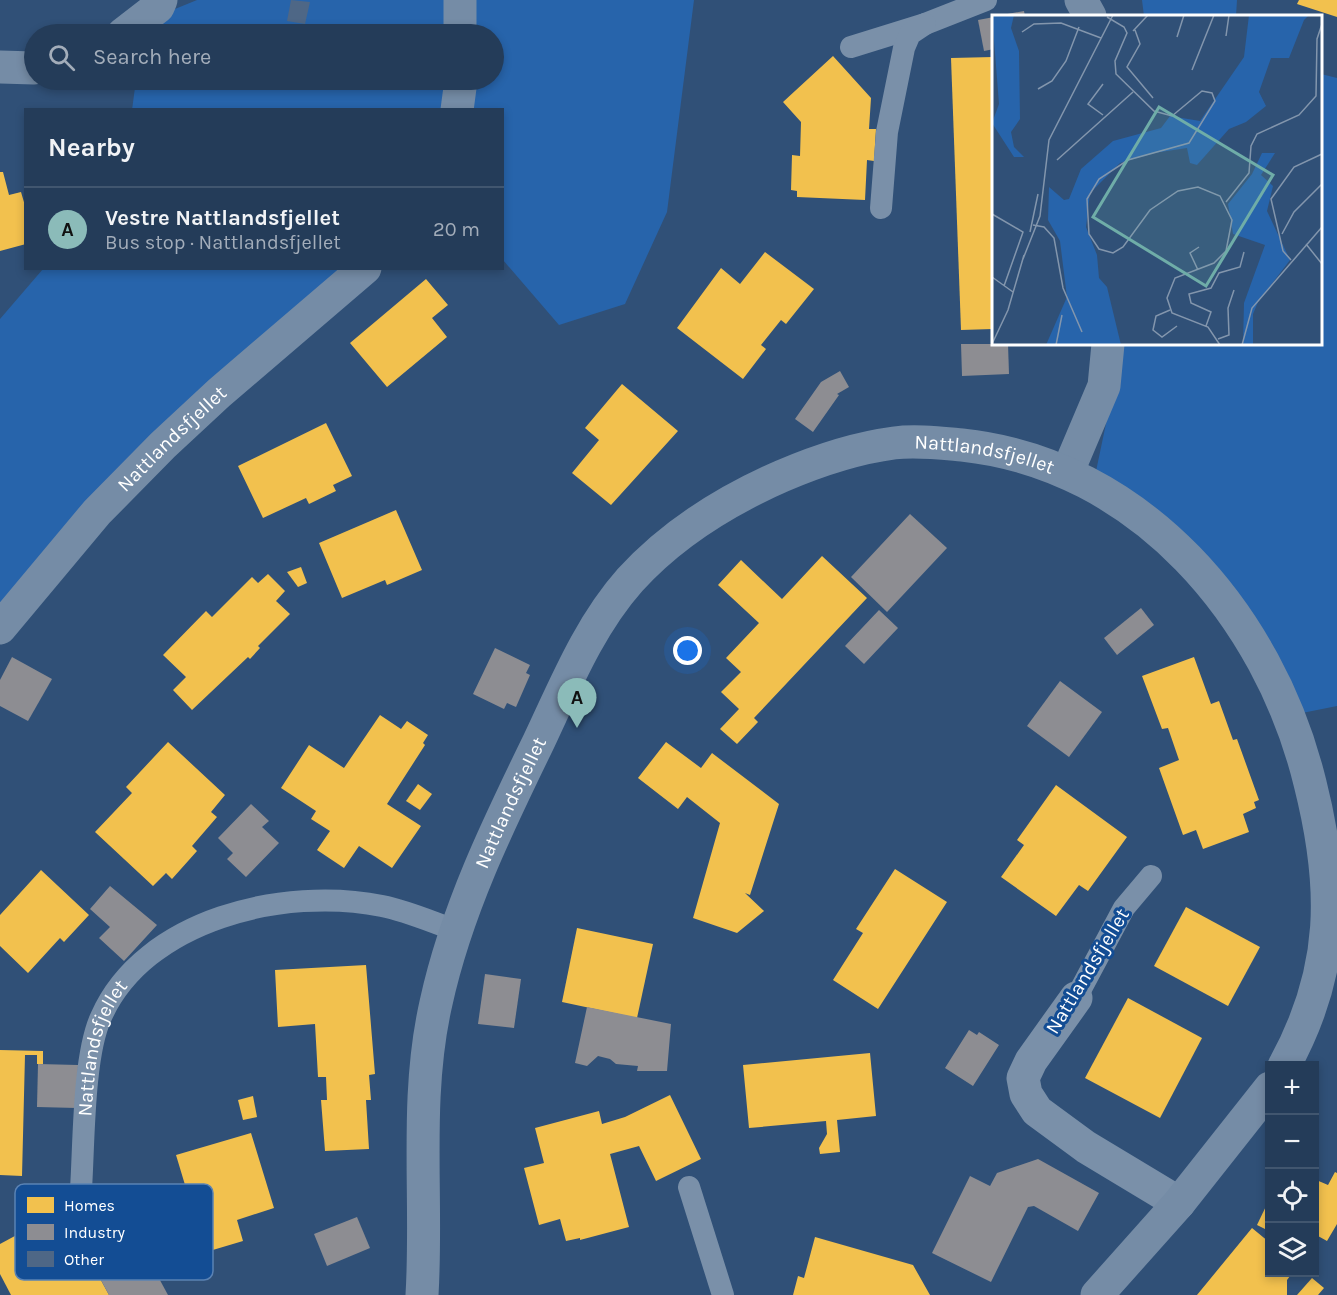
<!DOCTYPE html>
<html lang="en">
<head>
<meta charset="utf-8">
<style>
	:root { --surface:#243c59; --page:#304762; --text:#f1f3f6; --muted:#a3adba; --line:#41566f; --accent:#8bbbb9 }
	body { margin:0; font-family:Karla,sans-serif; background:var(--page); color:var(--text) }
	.controls { position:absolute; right:18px; bottom:18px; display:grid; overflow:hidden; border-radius:0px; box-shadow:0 3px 9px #0003 }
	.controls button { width:54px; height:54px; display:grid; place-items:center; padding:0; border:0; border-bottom:2px solid var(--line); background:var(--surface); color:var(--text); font:30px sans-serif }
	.you { position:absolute; left:688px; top:651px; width:21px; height:21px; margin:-15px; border:4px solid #fff; border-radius:50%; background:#1a73e8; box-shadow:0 0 0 9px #1a73e833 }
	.badge { display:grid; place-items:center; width:39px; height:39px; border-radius:50%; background:var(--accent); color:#111; font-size:20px; font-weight:700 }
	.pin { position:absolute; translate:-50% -50px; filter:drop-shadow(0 2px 3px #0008) }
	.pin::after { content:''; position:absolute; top:32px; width:21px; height:18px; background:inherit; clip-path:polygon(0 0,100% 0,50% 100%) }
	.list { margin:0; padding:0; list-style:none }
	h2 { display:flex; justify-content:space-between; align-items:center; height:78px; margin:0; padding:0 24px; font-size:26px }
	h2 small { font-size:20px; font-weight:400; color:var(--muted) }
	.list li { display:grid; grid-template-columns:39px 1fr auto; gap:18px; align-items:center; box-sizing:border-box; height:84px; padding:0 24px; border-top:2px solid var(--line) }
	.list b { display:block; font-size:22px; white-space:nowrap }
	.list p { margin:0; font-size:20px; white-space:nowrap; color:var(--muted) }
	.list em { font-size:20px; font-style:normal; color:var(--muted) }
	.icon { flex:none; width:33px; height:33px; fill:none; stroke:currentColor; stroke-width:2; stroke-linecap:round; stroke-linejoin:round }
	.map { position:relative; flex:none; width:1337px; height:1295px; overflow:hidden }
	.search { position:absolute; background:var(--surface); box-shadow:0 3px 9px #0003; left:24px; top:24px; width:480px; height:66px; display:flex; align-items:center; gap:15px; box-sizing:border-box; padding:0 21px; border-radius:33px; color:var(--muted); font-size:22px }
	.panel { position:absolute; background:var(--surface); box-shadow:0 3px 9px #0003; left:24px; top:108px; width:480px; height:162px; border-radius:0px }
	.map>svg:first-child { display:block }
	.green { fill:#2764ab }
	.homes { fill:#f2c14e }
	.industry { fill:#8d8d92 }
	.building { fill:#4e6786 }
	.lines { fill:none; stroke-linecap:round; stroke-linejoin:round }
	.lane { stroke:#7a90a9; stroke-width:22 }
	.street { stroke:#7a90a9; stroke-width:33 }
	.secondary { stroke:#758ca6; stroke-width:33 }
	.labels { text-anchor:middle; stroke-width:6; stroke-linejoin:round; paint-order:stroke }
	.street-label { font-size:20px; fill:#fff; stroke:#134d94 }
	.inset-road { fill:none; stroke:#8396ad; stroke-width:1.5 }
	.view { fill:#6fada8; fill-opacity:0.15; stroke:#6fada8; stroke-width:3 }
	.inset-edge { fill:none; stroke:#fff; stroke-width:3 }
	.key { fill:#134d94; stroke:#5a82b4; stroke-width:1.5 }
	.key-label { font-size:16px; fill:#fff }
</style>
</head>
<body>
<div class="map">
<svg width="1337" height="1295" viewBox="0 0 1337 1295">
	<rect width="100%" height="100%" fill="#305077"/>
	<g class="green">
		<path d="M197 0H694L667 212 625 304 559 325 503 260 502 110H132L136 80H494V34H143L153 18Z"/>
		<path d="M1142 0H1237L1236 16H1144Z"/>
		<path d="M1321 74 1337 78V706L1302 713 1095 476 1112 395 1119 344H1320Z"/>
		<path d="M43 269H379L196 427 0 638V319Z"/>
	</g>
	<g class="homes">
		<path d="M1299 0H1337V17L1297 4Z"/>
		<path d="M833 56 871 98 869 129H876L874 161 867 160 865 200 797 197V191L791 190 792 155 800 156 801 122 783 102Z"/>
		<path d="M993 57V329L961 330 951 58Z"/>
		<path d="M0 172H3L9 195 21 192 26 209V244L0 251Z"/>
		<path d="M765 252 814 289 786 324 781 320 761 345 766 349 743 379 677 328 721 268 740 284Z"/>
		<path d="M426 279 448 305 432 318 447 337 387 387 350 343Z"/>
		<path d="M622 384 678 431 611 505 572 473 599 440 585 428Z"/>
		<path d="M326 423 352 476 333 485 336 491 309 504 306 498 263 518 238 466Z"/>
		<path d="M396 510 422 570 387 585 385 580 342 598 319 543Z"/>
		<path d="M822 556 867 598 754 718 758 722 737 744 720 729 739 709 721 692 741 672 726 658 759 623 718 585 741 560 782 599Z"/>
		<path d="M301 567 307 583 298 587 287 572Z"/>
		<path d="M268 574 285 591 276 601 290 614 258 646 260 648 250 659 248 657 192 710 173 690 186 677 163 655 206 611 212 617 252 577 258 583Z"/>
		<path d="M1194 657 1211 704 1219 701 1233 740 1237 739 1259 800 1254 802 1256 808 1243 814 1249 832 1203 849 1196 830 1183 835 1159 768 1179 760 1168 728 1162 729 1142 676Z"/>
		<path d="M380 715 401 729 407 721 428 735 423 743 425 745 387 804 421 826 392 868 359 846 344 868 317 850 330 831 311 819 316 811 281 788 309 745 344 768Z"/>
		<path d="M168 742 225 795 211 812 217 817 192 846 197 851 172 879 166 873 153 886 95 832 132 793 126 787Z"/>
		<path d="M666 742 701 768 712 753 779 804 750 895 745 893 764 911 737 933 693 918 720 823 687 797 678 809 638 778Z"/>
		<path d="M418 784 432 794 420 810 406 801Z"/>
		<path d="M1056 785 1127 837 1088 891 1079 885 1056 916 1001 877 1024 845 1017 840Z"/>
		<path d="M895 869 947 902 878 1009 833 980 863 933 856 929Z"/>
		<path d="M41 870 89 915 64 942 60 938 28 973 0 946V915Z"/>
		<path d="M1186 907 1260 947 1228 1006 1154 966Z"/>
		<path d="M577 928 653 944 637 1018 562 1002Z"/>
		<path d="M366 965 375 1074 369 1075 371 1100H366L369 1149 325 1151 321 1100H327L326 1077H318L315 1024 278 1027 275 970Z"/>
		<path d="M1128 998 1202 1038 1160 1118 1085 1078Z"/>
		<path d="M0 1050 43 1051V1064H37V1055H25L22 1176 0 1175Z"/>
		<path d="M870 1053 876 1116 837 1120 840 1152 820 1154 819 1148 827 1134 826 1121 749 1128 743 1065Z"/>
		<path d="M670 1095 701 1159 656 1181 639 1146 610 1154 629 1227 580 1240V1238L566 1241 560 1219 539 1225 524 1168 544 1163 535 1128 599 1111 602 1124 625 1117Z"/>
		<path d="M253 1096 257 1117 243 1120 238 1100Z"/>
		<path d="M251 1133 274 1208 237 1220 243 1241 196 1255 189 1231 198 1228 176 1155Z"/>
		<path d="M1335 1172 1337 1173V1224L1327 1241 1318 1236 1314 1244V1179L1328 1185Z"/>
		<path d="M1269 1200V1231L1257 1225Z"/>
		<path d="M63 1210 109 1295H11L0 1274V1244Z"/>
		<path d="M1252 1228 1269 1242V1272H1293L1287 1280V1295H1197Z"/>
		<path d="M815 1237 913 1265 930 1295H793L798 1276 804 1278Z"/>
		<path d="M1312 1278 1324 1288 1318 1295H1297Z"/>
	</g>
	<g class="industry">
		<path d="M1024 11 1025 16H1002V15Z"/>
		<path d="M994 17V49L984 51 978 20Z"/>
		<path d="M961 344H1008L1009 374 962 376Z"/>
		<path d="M840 371 849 387 837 394 839 395 813 432 795 419 821 382Z"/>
		<path d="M910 514 947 548 887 612 851 577Z"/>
		<path d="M1141 608 1154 625 1117 655 1104 638Z"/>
		<path d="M879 610 898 628 864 664 845 646Z"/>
		<path d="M495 648 530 665 526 673 530 675 516 707 507 703 504 709 473 694Z"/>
		<path d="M12 657 52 679 28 721 0 706V680Z"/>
		<path d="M1060 681 1102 712 1069 757 1027 726Z"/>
		<path d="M251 804 269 821 262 827 279 843 246 877 227 859 233 853 218 838Z"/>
		<path d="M110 886 157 925 124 961 99 938 110 927 90 909Z"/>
		<path d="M485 974 521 979 514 1028 478 1024Z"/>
		<path d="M587 1007 671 1024 667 1071H637L638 1066 616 1064 610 1059 598 1056 587 1066 575 1063Z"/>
		<path d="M969 1030 977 1035 979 1032 999 1045 973 1086 945 1068Z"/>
		<path d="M38 1064 78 1065 77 1108 37 1107Z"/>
		<path d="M1038 1159 1099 1193 1078 1231 1034 1206 1028 1207 991 1282 932 1253 970 1176 990 1186 997 1173Z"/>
		<path d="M357 1217 370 1248 327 1266 314 1234Z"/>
		<path d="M142 1247 168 1295H109L96 1271Z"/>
	</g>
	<path class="building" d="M291 0 310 2 305 24 287 21Z"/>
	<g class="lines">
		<g class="lane">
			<path d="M851 47 925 24 986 0"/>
			<path d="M881 208 887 132 904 48 910 34 925 24"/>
			<path d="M1076 998 1124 908 1151 876"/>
			<path d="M689 1187 723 1295"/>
			<path id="s1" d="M81 1189C84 1144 83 1056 101 1017 144 919 285 886 382 906 407 911 432 922 455 930"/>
		</g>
		<path class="street" d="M1076 998 1031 1061 1023 1078 1026 1094 1037 1111 1086 1147 1179 1203"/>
		<g class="secondary">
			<path d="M1081 0 1090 16"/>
			<path d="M123 34 158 7 161 0"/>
			<path d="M460 34V0"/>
			<path d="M0 67 34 68"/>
			<path d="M457 110 461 80"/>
			<path d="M1068 471 1104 386 1108 344"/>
			<path id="s2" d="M0 628 97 512 163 445 219 393 365 268"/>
			<path id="s3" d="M422 1295C428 1198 414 1099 436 1003 456 911 498 825 539 741 565 686 589 626 630 580 671 535 727 500 782 476 817 461 856 448 894 443 915 440 940 443 962 445 1140 464 1269 615 1310 783 1336 886 1337 970 1284 1066"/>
			<path d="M1097 1295 1179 1203 1270 1088"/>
		</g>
	</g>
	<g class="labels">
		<g class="street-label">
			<text dy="7" stroke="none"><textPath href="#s2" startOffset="256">Nattlandsfjellet</textPath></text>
			<text dy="7" stroke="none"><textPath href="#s3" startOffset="1155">Nattlandsfjellet</textPath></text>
			<text dy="7" stroke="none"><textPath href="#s3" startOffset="507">Nattlandsfjellet</textPath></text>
			<text transform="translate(1087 971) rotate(-59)" y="7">Nattlandsfjellet</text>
			<text dy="7" stroke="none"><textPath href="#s1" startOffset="144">Nattlandsfjellet</textPath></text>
		</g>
	</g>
	<g transform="translate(992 15)">
		<rect width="330" height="330" fill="#305077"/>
		<path d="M0 0H22L19 13 27 36 28 104 19 117 22 132 32 142H22L0 108 7 89ZM257 0H317L312 5 297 43H279L267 77 274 91 254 107 237 114 205 150 198 148 195 133 162 138 128 148 98 178 94 212 105 240 107 263 115 272 129 330H54L75 282 68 226 56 205 57 172 72 185 77 184 89 154 121 126 169 113 178 101 208 106 252 42ZM270 138H283L269 160 281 171 275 196 298 245 266 287 261 299V330H251L252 288 273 230 241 219 236 189 260 159Z" fill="#2764ab"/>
		<path class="inset-road" d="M115 2 132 12 135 18 123 46 124 59 162 96 180 101 210 76 220 78 223 86 197 128 136 145 107 164 95 184 97 219 107 234 121 238 131 232 158 195 186 176 206 172 228 181 240 205 234 236 222 248 183 263 175 283 180 298 216 312 228 330M143 15 148 29 135 52 161 83M141 16 156 0M30 17 42 9 69 8 109 23M234 21 237 0M185 22 192 0M200 55 222 0M111 69 96 89 111 100M46 74 60 66 74 46 87 12M65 145 141 77M234 187 257 158 259 131 265 119 307 100 324 81 325 24 330 9M0 199 31 217 12 271M41 210 52 212 62 223 71 273 90 317M38 217 46 179M290 219 302 197 330 169M314 229 330 249M31 244 48 201 57 125 121 0M299 245 291 236 279 184 302 152 330 139M206 255 198 238 207 232M0 262 21 277M178 295 164 301 161 315 170 322 185 311M214 311 219 297 199 288 197 279 219 273 227 258 248 252 252 237M226 324 237 320 236 293 242 275M0 329 16 295 32 240M64 330 70 300M250 330 260 293 330 212"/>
		<path class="view" d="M167 92 281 160 214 271 101 202Z"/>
		<rect width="330" height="330" class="inset-edge"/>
	</g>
	<rect x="15" y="1184" width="198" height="96" rx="9" class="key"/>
	<rect x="27" y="1197" width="27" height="16" fill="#f2c14e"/>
	<rect x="27" y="1224" width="27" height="16" fill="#8d8d92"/>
	<rect x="27" y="1251" width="27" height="16" fill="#4e6786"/>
	<g class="key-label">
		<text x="64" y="1211">Homes</text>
		<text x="64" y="1238">Industry</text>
		<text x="64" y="1265">Other</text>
	</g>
</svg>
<div class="controls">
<button>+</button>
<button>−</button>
<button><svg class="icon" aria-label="locate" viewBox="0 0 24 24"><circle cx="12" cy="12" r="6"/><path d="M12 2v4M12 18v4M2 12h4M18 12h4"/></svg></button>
<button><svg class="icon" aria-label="layers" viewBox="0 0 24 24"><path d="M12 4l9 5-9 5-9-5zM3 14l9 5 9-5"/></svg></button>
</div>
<div class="you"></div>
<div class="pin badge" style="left:577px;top:728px">A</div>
<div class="search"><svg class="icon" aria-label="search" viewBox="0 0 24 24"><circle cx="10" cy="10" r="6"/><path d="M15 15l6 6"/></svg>Search here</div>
<section class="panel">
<h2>Nearby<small></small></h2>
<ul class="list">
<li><span class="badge">A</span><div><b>Vestre Nattlandsfjellet</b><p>Bus stop · Nattlandsfjellet</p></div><em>20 m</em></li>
</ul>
</section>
</div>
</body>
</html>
